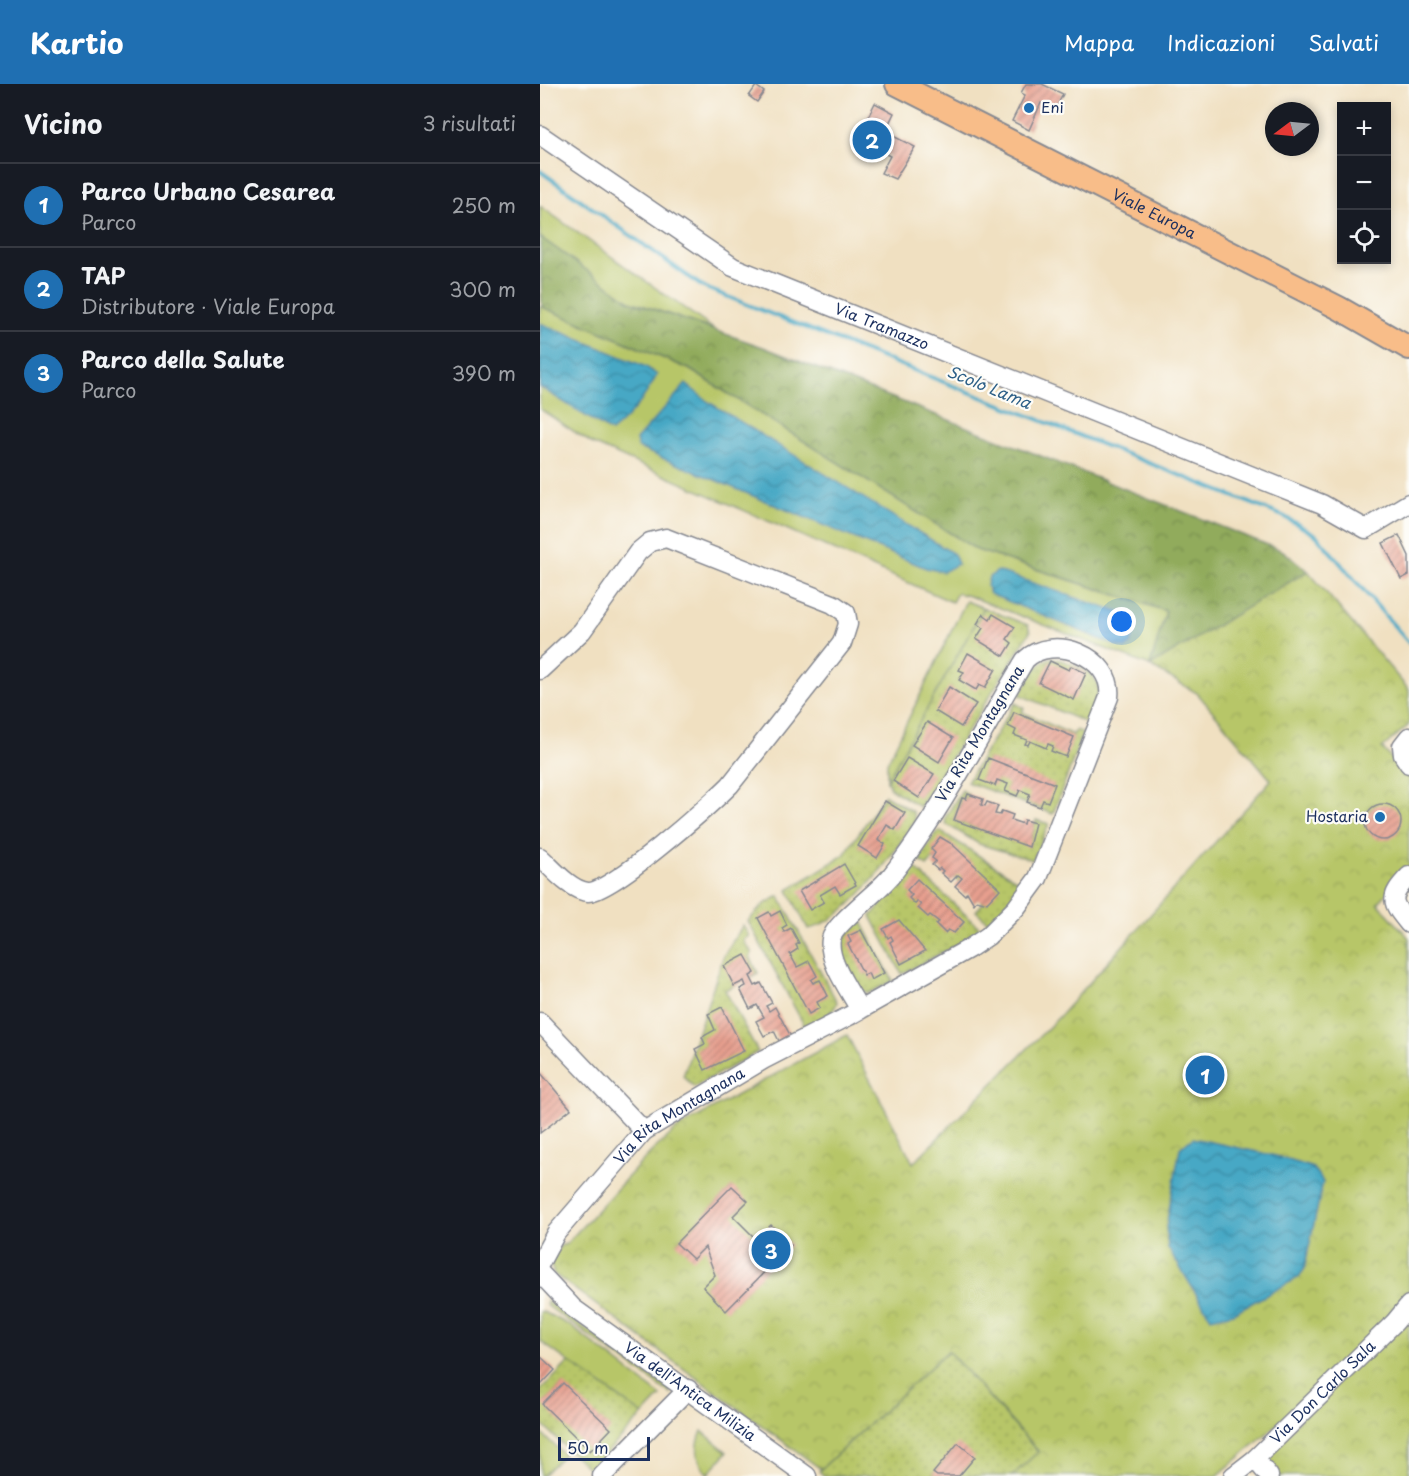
<!DOCTYPE html>
<html lang="it">
<head>
<meta charset="utf-8">
<style>
	:root { --surface:#171b24; --page:#20242c; --text:#f1f3f6; --muted:#9ea1a6; --line:#363941; --accent:#1f6fb2 }
	body { margin:0; font-family:"Playpen Sans",sans-serif; background:var(--page); color:var(--text) }
	.controls { position:absolute; right:18px; top:18px; display:grid; overflow:hidden; border-radius:0px; box-shadow:0 3px 9px #0003 }
	.controls button { width:54px; height:54px; display:grid; place-items:center; padding:0; border:0; border-bottom:2px solid var(--line); background:var(--surface); color:var(--text); font:30px sans-serif }
	.compass { position:absolute; left:725px; top:18px; width:54px; height:54px; border-radius:50%; background:var(--surface); box-shadow:0 3px 9px #0003; rotate:254deg }
	.scale { position:absolute; left:18px; bottom:15px; width:92px; box-sizing:border-box; padding-left:6px; border:3px solid #1b2f5e; border-top:0; font-size:16px; line-height:21px; white-space:nowrap; color:#1b2f5e; -webkit-text-stroke:4px #fdfcf7; paint-order:stroke }
	.you { position:absolute; left:582px; top:538px; width:21px; height:21px; margin:-15px; border:4px solid #fff; border-radius:50%; background:#1a73e8; box-shadow:0 0 0 9px #1a73e833 }
	.badge { display:grid; place-items:center; width:39px; height:39px; border-radius:50%; background:var(--accent); color:#fff; font-size:20px; font-weight:700 }
	.pin { position:absolute; translate:-50% -50%; border:3px solid #fff; box-shadow:0 2px 6px #0006 }
	.list { margin:0; padding:0; list-style:none }
	h2 { display:flex; justify-content:space-between; align-items:center; height:78px; margin:0; padding:0 24px; font-size:26px }
	h2 small { font-size:20px; font-weight:400; color:var(--muted) }
	.list li { display:grid; grid-template-columns:39px 1fr auto; gap:18px; align-items:center; box-sizing:border-box; height:84px; padding:0 24px; border-top:2px solid var(--line) }
	.list b { display:block; font-size:22px; white-space:nowrap }
	.list p { margin:0; font-size:20px; white-space:nowrap; color:var(--muted) }
	.list em { font-size:20px; font-style:normal; color:var(--muted) }
	.icon { flex:none; width:33px; height:33px; fill:none; stroke:currentColor; stroke-width:2; stroke-linecap:round; stroke-linejoin:round }
	.map { position:relative; flex:none; width:869px; height:1392px; overflow:hidden }
	header { display:flex; align-items:center; gap:36px; box-sizing:border-box; height:84px; padding:0 30px; background:var(--accent); color:#fff }
	header strong { font-size:28px }
	nav { display:flex; gap:33px; margin-inline-start:auto; font-size:21px }
	main { display:flex }
	aside { flex:1; background:var(--surface) }
	.map>svg:first-child { display:block }
	.grass { fill:#b7c668; stroke:#697a63; stroke-width:1.5 }
	.forest { fill:url(#forest-crowns); stroke:#566d5d; stroke-width:1.5 }
	.park { fill:url(#park-crowns); stroke:#697a63; stroke-width:1.5 }
	.garden { fill:url(#garden-dots); stroke:#697a63; stroke-width:1.5 }
	.water { fill:url(#water-waves); stroke:#306c92; stroke-width:1.5 }
	.lines { fill:none; stroke-linecap:round; stroke-linejoin:round }
	.stream { stroke:#46a8c5; stroke-width:4 }
	.building { fill:url(#building-hatch) }
	.minor-casing { stroke:#868890; stroke-width:21 }
	.major-casing { stroke:#868890; stroke-width:26 }
	.minor { stroke:#fff; stroke-width:18 }
	.major { stroke:#f8bd89; stroke-width:22 }
	.poi-dot { fill:#1f6fb2; stroke:#fdfcf7; stroke-width:2 }
	.labels { text-anchor:middle; stroke-width:4.5; stroke-linejoin:round; paint-order:stroke }
	.poi-label { font-size:15px; fill:#1b2f5e; stroke:#fdfcf7; text-anchor:start }
	.street-label { font-size:15px; fill:#1b2f5e; stroke:#fdfcf7 }
	.water-label { font-size:16px; font-style:italic; fill:#2c5f87; stroke:#fdfcf7 }
</style>
</head>
<body>
<header>
<strong>Kartio</strong>
<nav><a>Mappa</a><a>Indicazioni</a><a>Salvati</a></nav>
</header>
<main>
<aside>
<h2>Vicino<small>3 risultati</small></h2>
<ul class="list">
<li><span class="badge">1</span><div><b>Parco Urbano Cesarea</b><p>Parco</p></div><em>250 m</em></li>
<li><span class="badge">2</span><div><b>TAP</b><p>Distributore · Viale Europa</p></div><em>300 m</em></li>
<li><span class="badge">3</span><div><b>Parco della Salute</b><p>Parco</p></div><em>390 m</em></li>
</ul>
</aside>
<div class="map">
<svg width="869" height="1392" viewBox="0 0 869 1392">
	<defs>
		<pattern id="forest-crowns" width="20" height="18" patternUnits="userSpaceOnUse" patternTransform="scale(1.5)"><rect width="20" height="18" fill="#91ab5c"/><path d="M2 6a3 3 0 1 1 6 0M12 15a3 3 0 1 1 6 0" fill="none" stroke="#768c4f"/></pattern>
		<pattern id="park-crowns" width="20" height="18" patternUnits="userSpaceOnUse" patternTransform="scale(1.5)"><rect width="20" height="18" fill="#b7c668"/><path d="M2 6a3 3 0 1 1 6 0M12 15a3 3 0 1 1 6 0" fill="none" stroke="#9daa5d"/></pattern>
		<pattern id="garden-dots" width="8" height="8" patternUnits="userSpaceOnUse" patternTransform="scale(1.5)"><rect width="8" height="8" fill="#b7c668"/><path d="M2 2h.1M6 6h.1" fill="none" stroke="#9daa5d" stroke-width="1.8" stroke-linecap="round"/></pattern>
		<pattern id="water-waves" width="16" height="10" patternUnits="userSpaceOnUse" patternTransform="scale(1.5)"><rect width="16" height="10" fill="#46a8c5"/><path d="M0 5q4-4 8 0t8 0" fill="none" stroke="#3a89a3"/></pattern>
		<pattern id="building-hatch" width="6" height="6" patternUnits="userSpaceOnUse" patternTransform="scale(1.5)"><rect width="6" height="6" fill="#e79f8e"/><path d="M-1 1l2-2M0 6l6-6M5 7l2-2" fill="none" stroke="#ba8277"/></pattern>
	</defs>
	<rect width="100%" height="100%" fill="#fdfcf7"/>
	<filter id="ink" filterUnits="userSpaceOnUse"><feTurbulence type="fractalNoise" baseFrequency=".0167" numOctaves="2"/><feDisplacementMap in="SourceGraphic" scale="12" xChannelSelector="R" yChannelSelector="G"/><feConvolveMatrix kernelMatrix="1 2 1 2 8 2 1 2 1" color-interpolation-filters="sRGB"/></filter>
	<filter id="wash" filterUnits="userSpaceOnUse"><feTurbulence type="fractalNoise" baseFrequency=".008" numOctaves="4" result="noise"/><feDisplacementMap in="SourceGraphic" scale="24" xChannelSelector="R" yChannelSelector="G"/><feGaussianBlur stdDeviation="1.35" result="paint"/><feColorMatrix in="noise" values="0 0 0 0 0 0 0 0 0 0 0 0 0 0 0 0 0 1.4 0 .05"/><feComposite in="paint" operator="in"/></filter>
	<g filter="url(#wash)">
		<rect width="100%" height="100%" fill="#f0e0c1"/>
		<g class="grass">
			<path d="M0 122 175 246 90 217 0 153Z"/>
			<path d="M0 222 149 285 437 466 626 527 610 582 429 512 417 509 412 518 53 360 0 325Z"/>
			<path d="M426 517 444 524 347 696V679Z"/>
			<path d="M7 1217 128 1303 131 1310 6 1221Z"/>
			<path d="M2 1227 29 1241 121 1312 103 1331 0 1257V1228Z"/>
			<path d="M162 1347 187 1368 168 1390C155 1377 155 1363 162 1347Z"/>
			<path d="M0 1348 24 1370 2 1392H0Z"/>
		</g>
		<path class="forest" d="M0 153 90 217 223 263 743 467 768 487 610 582 626 527 437 466 149 285 2 223Z"/>
		<g class="park">
			<path d="M768 487 869 606V641L842 664 869 693V786L838 819 869 854V1206C816 1273 743 1337 677 1392H472L498 1367 408 1267 281 1385 14 1190 10 1178 20 1162 26 1160 110 1069 139 1043 307 951 373 1079 518 934 731 696 657 609 610 582Z"/>
			<path d="M869 1225V1392H734L725 1381V1370Z"/>
		</g>
		<g class="garden">
			<path d="M444 524 488 541 490 548 380 723 350 704 347 696Z"/>
			<path d="M510 574C520 574 529 579 538 583 570 596 557 615 547 639L480 611C488 598 495 579 510 574Z"/>
			<path d="M475 619 484 624 482 628 533 651 536 646 543 649 513 730 427 698Z"/>
			<path d="M422 706 428 710 426 715 421 714 414 736 489 762 496 736 509 740 493 776 439 760 406 740 405 734Z"/>
			<path d="M345 711 373 728 375 737C354 769 308 838 268 845L248 806 304 771Z"/>
			<path d="M400 747 480 798C478 813 459 828 448 838L436 827 443 819 393 775 387 782 379 776 395 750Z"/>
			<path d="M374 783 441 845 424 857 362 890 331 832Z"/>
			<path d="M239 812 297 918C293 932 277 937 265 943L208 837 223 821Z"/>
			<path d="M321 836 353 897 329 909 321 906C306 877 288 859 321 836Z"/>
			<path d="M203 841 209 852 203 856 212 869 210 873 218 889 185 906 218 968 154 1003 143 992 184 871Z"/>
			<path d="M408 1267 498 1368 472 1392H284L279 1387Z"/>
			<path d="M29 1278 103 1331 50 1386 0 1339V1307Z"/>
		</g>
		<g class="water">
			<path d="M0 239 106 283 117 291C105 314 91 332 71 348L0 303Z"/>
			<path d="M146 300 167 317 414 470 418 480 403 488 386 484 98 364 96 356Z"/>
			<path d="M458 487 592 533 597 541 590 561 586 564 577 562 450 510 447 502 449 493Z"/>
			<path d="M653 1054 736 1072 773 1084 783 1098 764 1186 758 1194 693 1229 671 1234 628 1164 626 1143 640 1064Z"/>
		</g>
		<g class="lines">
			<path class="stream" d="M0 87 163 203 743 432 776 451 869 559"/>
		</g>
		<g id="blocks">
			<g class="building">
				<path d="M486 0H502L523 10 515 26 501 19 489 46 472 37 485 11 481 9Z"/>
				<path d="M216 2 224 8 217 18 209 12Z"/>
				<path d="M335 19 354 29 345 48 375 63 355 95 341 89 350 72 336 65 333 70 314 61Z"/>
				<path d="M859 451 869 472V491L861 495 843 459Z"/>
				<path d="M443 530 450 535 453 530 475 543 467 555 472 559 464 572 436 555 443 544 437 540Z"/>
				<path d="M428 569 456 585 445 604 439 601 436 606 419 596 424 588 419 586Z"/>
				<path d="M510 577 529 586 531 582 546 589 534 616 499 599Z"/>
				<path d="M409 603 436 620 421 643 395 627Z"/>
				<path d="M474 628 534 653 526 673 511 667 513 662 508 660 506 664 490 657 488 661 485 660 487 656 474 651 476 646 468 642Z"/>
				<path d="M387 638 413 654 399 678 372 661Z"/>
				<path d="M367 674 394 690 379 714 353 697Z"/>
				<path d="M448 674 515 700 508 718 503 716 500 723 487 718 490 710 480 706 477 712 465 707 468 700 457 696 455 702 439 696Z"/>
				<path d="M428 710 443 715 441 721 445 722 447 718 458 722 455 730 460 731 462 727 473 731 471 736 483 740 484 736 495 739 489 763 414 736 422 714 426 715Z"/>
				<path d="M345 717 365 729 355 746 347 741 338 756 345 760 337 774 318 762Z"/>
				<circle cx="843" cy="738" r="18"/>
				<path d="M400 753 412 760 460 805 447 819 437 816 434 820 427 808 425 811 415 802 422 794 418 791 411 798 401 789 403 787 400 784 398 786 392 781 396 777 392 774 395 769 391 765Z"/>
				<path d="M304 780 316 801 300 810 295 802 280 811 284 818 270 826 259 807Z"/>
				<path d="M377 795 424 838 414 849 408 846 405 849 396 840 399 838 390 831 388 833 378 824 381 821 377 817 375 820 369 814 372 811 367 806Z"/>
				<path d="M240 827 247 841 242 844 244 848 251 844 259 859 256 861 258 865 250 870 257 883 269 877 277 892 271 896 273 899 280 896 288 912 277 918 280 924 269 930 218 834 229 828 231 832Z"/>
				<path d="M359 836 385 867 361 880 350 858 353 856 351 852 348 854 343 845Z"/>
				<path d="M321 846 344 889 331 896 328 889 324 891 308 860 311 858 308 852Z"/>
				<path d="M205 871 215 889 210 892 215 902 221 899 232 919 226 922 229 927 235 923 250 951 239 957 234 947 224 952 216 937 224 933 217 921 210 925 200 905 206 902 204 897 194 902 184 882Z"/>
				<path d="M182 923 204 967 165 986 155 965 165 960 162 953 175 946 168 930Z"/>
				<path d="M0 988 31 1025 0 1049Z"/>
				<path d="M192 1102 208 1117 193 1132 216 1155 231 1141 251 1161 186 1227 163 1203 175 1191 165 1163 153 1175 136 1159Z"/>
				<path d="M0 1272 15 1286 0 1302Z"/>
				<path d="M23 1299 71 1345 50 1367 2 1320Z"/>
				<path d="M418 1359 435 1373 419 1392H397L393 1389Z"/>
			</g>
		</g>
	</g>
	<g filter="url(#ink)">
		<use href="#blocks" fill-opacity="0" stroke="#868890" stroke-width="1.5"/>
		<g class="lines">
			<g class="minor-casing">
				<g id="minor">
					<path id="s1" d="M0 51 193 183 782 420 826 445 869 419"/>
					<path d="M0 586 42 547 98 468 110 458 126 454 293 520 306 529 308 540 302 559 190 701C171 720 70 810 48 808 31 807 12 784 0 773"/>
					<path d="M869 653 862 662 863 671 869 680"/>
					<path d="M869 792C848 814 851 818 869 840"/>
					<path d="M0 938 104 1047"/>
					<path id="s2" d="M0 1179 16 1149 104 1047 223 976 309 932 430 864 448 852 476 824 498 794 569 613C574 572 512 549 485 576 443 646 400 730 350 793 337 809 294 840 291 855 287 877 310 907 320 926"/>
					<path id="s3" d="M0 1189 33 1224 267 1392"/>
					<path d="M715 1375 729 1392"/>
					<path d="M62 1392 148 1305"/>
					<path id="s4" d="M693 1392 715 1375 855 1238 869 1221"/>
				</g>
			</g>
			<g class="major-casing">
				<g id="major">
					<path id="s5" d="M357 0 799 224 869 264"/>
				</g>
			</g>
			<use href="#minor" class="minor"/>
			<use href="#major" class="major"/>
		</g>
	</g>
	<g class="poi-dot">
		<circle cx="489" cy="24" r="6"/>
		<circle cx="840" cy="733" r="6"/>
	</g>
	<g class="labels">
		<g class="poi-label">
			<text x="501" y="29">Eni</text>
			<text x="828" y="738" text-anchor="end">Hostaria</text>
		</g>
		<g class="street-label">
			<text dy="5" stroke="none"><textPath href="#s5" startOffset="288">Viale Europa</textPath></text>
			<text dy="5" stroke="none"><textPath href="#s1" startOffset="394">Via Tramazzo</textPath></text>
			<text transform="translate(440 650) rotate(-59)" y="5">Via Rita Montagnana</text>
			<text dy="5" stroke="none"><textPath href="#s2" startOffset="206">Via Rita Montagnana</textPath></text>
			<text dy="5" stroke="none"><textPath href="#s3" startOffset="192">Via dell'Antica Milizia</textPath></text>
			<text dy="5" stroke="none"><textPath href="#s4" startOffset="123">Via Don Carlo Sala</textPath></text>
		</g>
		<g class="water-label">
			<text transform="translate(449 303) rotate(22)" y="6">Scolo Lama</text>
		</g>
	</g>
</svg>
<div class="controls">
<button>+</button>
<button>−</button>
<button><svg class="icon" aria-label="locate" viewBox="0 0 24 24"><circle cx="12" cy="12" r="6"/><path d="M12 2v4M12 18v4M2 12h4M18 12h4"/></svg></button>
</div>
<svg class="compass" viewBox="-18 -18 36 36"><path d="M0-13l5 13h-10z" fill="#e53935"/><path d="M0 13l5-13h-10z" fill="#9ea1a6"/></svg>
<div class="scale">50 m</div>
<div class="you"></div>
<div class="pin badge" style="left:665px;top:991px">1</div>
<div class="pin badge" style="left:332px;top:56px">2</div>
<div class="pin badge" style="left:231px;top:1166px">3</div>
</div>
</main>
</body>
</html>
